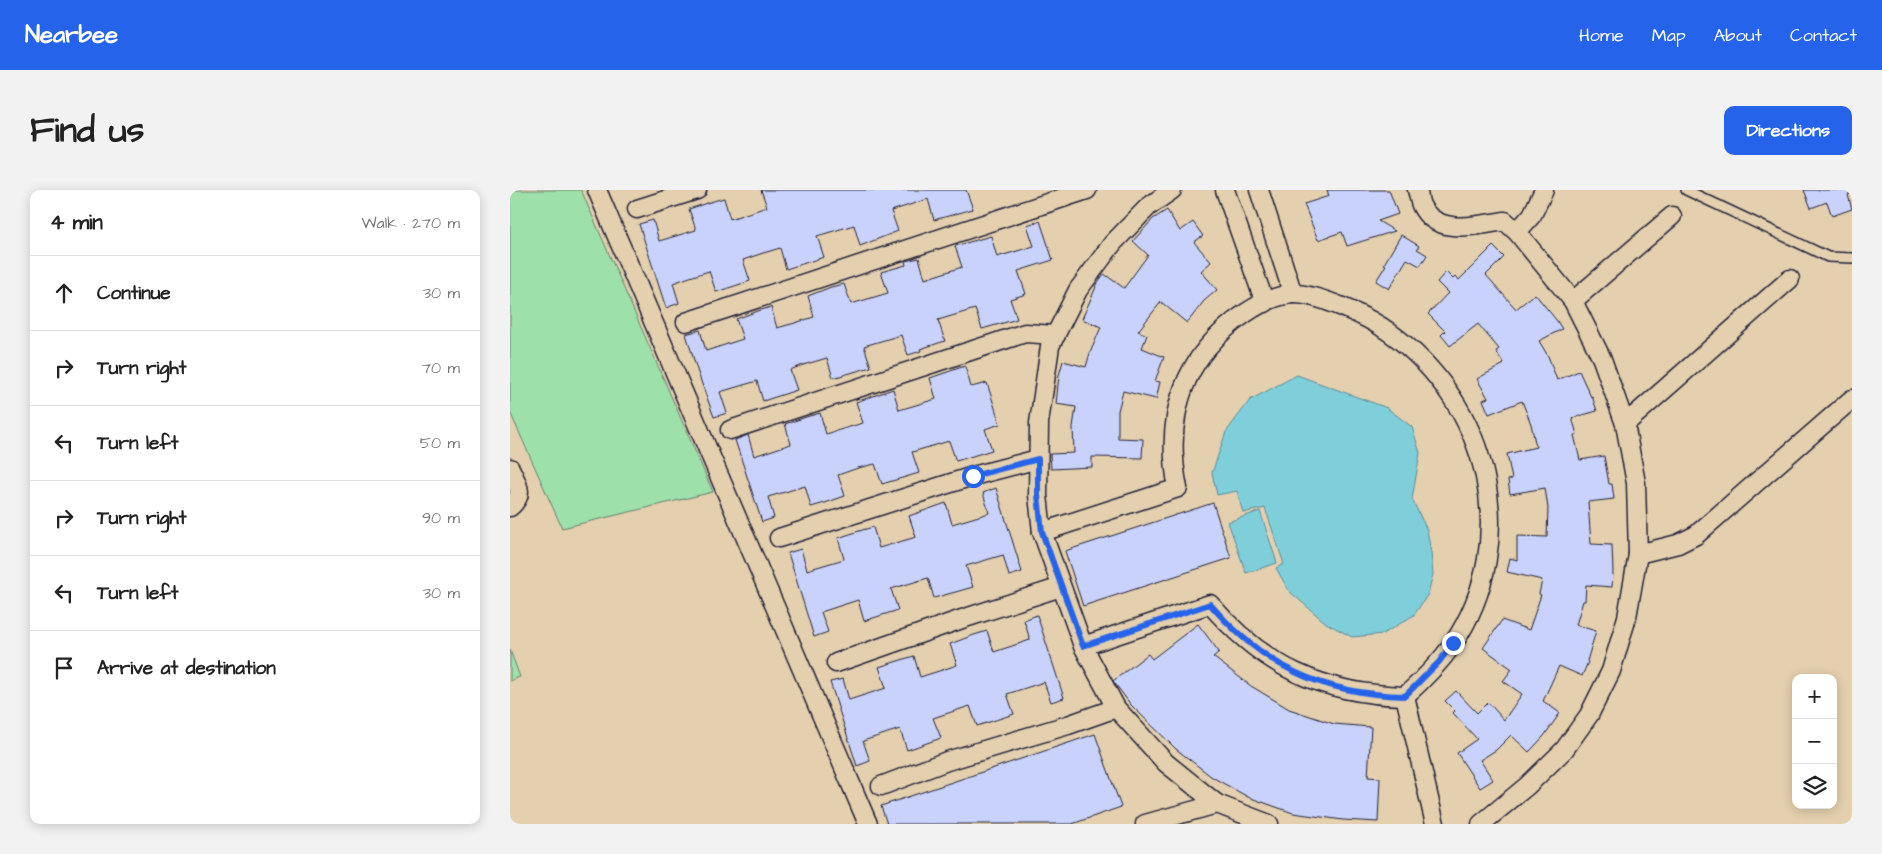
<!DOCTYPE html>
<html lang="en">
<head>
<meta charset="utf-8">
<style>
	:root { --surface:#fff; --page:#f2f2f2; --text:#222; --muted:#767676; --line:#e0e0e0; --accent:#2563eb }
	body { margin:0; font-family:"Architects Daughter",sans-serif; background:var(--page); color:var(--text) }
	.controls { position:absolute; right:15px; bottom:15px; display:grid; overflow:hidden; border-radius:10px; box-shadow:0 2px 12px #0003 }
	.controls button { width:45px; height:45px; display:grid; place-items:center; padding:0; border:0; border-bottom:1px solid var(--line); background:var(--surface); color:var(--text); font:25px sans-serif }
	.stop { position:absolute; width:15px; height:15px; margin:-11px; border:4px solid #2563eb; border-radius:50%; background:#fff }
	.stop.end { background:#2563eb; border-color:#fff; box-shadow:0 1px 5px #0008 }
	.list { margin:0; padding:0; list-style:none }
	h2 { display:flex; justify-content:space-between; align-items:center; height:65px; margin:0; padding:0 20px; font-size:21px }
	h2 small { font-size:16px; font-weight:400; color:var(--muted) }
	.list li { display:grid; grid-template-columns:32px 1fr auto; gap:15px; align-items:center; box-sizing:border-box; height:75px; padding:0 20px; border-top:1px solid var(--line) }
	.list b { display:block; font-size:19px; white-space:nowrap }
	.list em { font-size:16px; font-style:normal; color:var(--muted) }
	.icon { flex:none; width:28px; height:28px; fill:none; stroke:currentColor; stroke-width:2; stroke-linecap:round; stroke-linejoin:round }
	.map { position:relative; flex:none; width:1342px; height:634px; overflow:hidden; border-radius:10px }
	header { display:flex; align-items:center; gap:30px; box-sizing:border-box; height:70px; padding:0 25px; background:var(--accent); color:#fff }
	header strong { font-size:24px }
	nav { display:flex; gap:28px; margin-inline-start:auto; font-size:18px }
	.intro { display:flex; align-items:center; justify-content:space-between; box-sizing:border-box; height:120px; padding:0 30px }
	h1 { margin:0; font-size:35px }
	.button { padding:12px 22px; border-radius:10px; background:var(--accent); color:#fff; font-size:18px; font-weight:700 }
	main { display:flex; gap:30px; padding:0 30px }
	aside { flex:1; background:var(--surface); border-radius:10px; box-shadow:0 2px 12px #0003 }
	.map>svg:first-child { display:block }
	.green { fill:#9ee0aa; stroke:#608172 }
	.water { fill:#7fcfda; stroke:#5a8a9a }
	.building { fill:#c9d2fa; stroke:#22223b }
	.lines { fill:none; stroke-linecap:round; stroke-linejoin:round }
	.lane-casing { stroke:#22223b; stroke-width:12 }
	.street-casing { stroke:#22223b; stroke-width:21 }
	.lane { stroke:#e4d0ae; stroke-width:9 }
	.street { stroke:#e4d0ae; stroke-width:18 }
	.route { stroke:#2563eb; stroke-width:6 }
</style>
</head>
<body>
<header>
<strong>Nearbee</strong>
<nav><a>Home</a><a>Map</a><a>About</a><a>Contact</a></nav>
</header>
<div class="intro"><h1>Find us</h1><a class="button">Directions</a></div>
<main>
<aside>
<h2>4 min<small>Walk · 270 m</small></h2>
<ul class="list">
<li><svg class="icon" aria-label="ahead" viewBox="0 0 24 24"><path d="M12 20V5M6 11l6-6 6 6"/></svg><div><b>Continue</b></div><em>30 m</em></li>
<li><svg class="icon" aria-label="right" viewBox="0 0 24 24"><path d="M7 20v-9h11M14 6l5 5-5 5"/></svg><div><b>Turn right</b></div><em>70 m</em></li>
<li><svg class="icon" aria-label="left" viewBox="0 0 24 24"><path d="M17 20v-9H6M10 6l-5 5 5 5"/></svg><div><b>Turn left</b></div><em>50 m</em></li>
<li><svg class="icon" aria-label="right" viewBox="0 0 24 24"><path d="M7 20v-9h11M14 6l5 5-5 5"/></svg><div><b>Turn right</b></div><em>90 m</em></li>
<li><svg class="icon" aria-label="left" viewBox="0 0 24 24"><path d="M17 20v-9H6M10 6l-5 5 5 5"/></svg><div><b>Turn left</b></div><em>30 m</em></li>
<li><svg class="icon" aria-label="arrive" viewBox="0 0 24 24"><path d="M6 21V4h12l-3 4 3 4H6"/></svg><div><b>Arrive at destination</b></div></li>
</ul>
</aside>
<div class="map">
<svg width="1342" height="634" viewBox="0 0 1342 634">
	<rect width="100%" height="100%" fill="#e4d0ae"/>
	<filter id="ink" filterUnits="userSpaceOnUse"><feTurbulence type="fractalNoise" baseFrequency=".02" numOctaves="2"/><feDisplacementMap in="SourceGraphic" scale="10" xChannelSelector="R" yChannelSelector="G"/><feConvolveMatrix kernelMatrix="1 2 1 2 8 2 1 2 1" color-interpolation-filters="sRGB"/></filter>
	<g filter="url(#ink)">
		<g class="green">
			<path d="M0 0H71L203 302 52 338 0 222Z"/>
			<path d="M0 460 10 487 0 491Z"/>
		</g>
		<g class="water">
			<path d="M787 185 877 218 902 237 910 263 902 309 917 340 921 362 923 384 918 404 904 425 873 444 842 447 816 433 779 401 766 378 774 374 755 318 733 323 727 301 707 305 702 283 716 242 740 210Z"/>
			<path d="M750 321 767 373 736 383 718 332Z"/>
		</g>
		<g class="building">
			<path d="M251 0H456L463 19 424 30 418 9 381 21 388 41 350 56 344 35 307 46 314 67 276 79 270 58 250 64 233 70 240 91 206 102 199 81 180 87 163 93 169 113 156 118 129 34 143 30 149 51 186 40 179 19 200 12 214 8 220 29 257 17Z"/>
			<path d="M817 0H879L888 24 868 31 885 41 837 56 832 42 808 50 794 14 819 6Z"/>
			<path d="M1294 0H1342V3L1338 5 1342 19 1322 26 1317 12 1301 18Z"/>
			<path d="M657 20 670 41 683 32 693 46 684 52 701 72 691 81 707 100 694 111 677 133 651 112 628 141 637 145 632 158 654 167 645 191 650 192 646 209 613 201 608 221V248L633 249 632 268 582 267V277L541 279 540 264 564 263 563 237 566 217 546 214 549 185 553 171 576 177 580 163 591 137 572 129 586 97 585 96 594 84 614 98 638 65 623 51 643 29Z"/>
			<path d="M530 31 543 70 508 81 516 104 500 109 507 129 472 139 465 119 428 130 435 151 410 159 411 161 398 165 391 145 354 156 361 177 323 188 317 168 293 175 280 180 287 200 253 211 247 191 210 202 217 223 204 227 188 183 176 144 190 140 196 161 233 149 226 129 248 121 261 117 267 138 285 133 304 127 298 106 321 97 334 94 341 114 378 103 371 82 396 75 395 71 409 68 415 89 452 77 445 56 481 46 487 67 524 56 517 35Z"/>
			<path d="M891 45 909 56 907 59 917 65 910 76 897 69 879 99 866 91 876 75 874 74Z"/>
			<path d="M983 56 994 67 976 85 1006 119 1025 104 1047 131 1052 139 1029 151 1038 166 1047 190 1069 181 1081 207 1082 206 1087 221 1062 228 1067 244 1064 245 1070 270 1094 266 1099 294H1102L1104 309 1078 312 1081 354 1102 355 1103 382 1102 397 1076 395 1075 411H1073L1066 435 1086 441 1077 471 1078 472 1072 486 1049 476 1033 511 1050 523 1034 546 1019 562 1001 545 986 560 970 570 983 590 970 598 947 563 967 549 943 523 945 521 935 511 946 501 967 523 978 512 994 530 1012 504 993 491 1002 479 973 458 992 430 1019 440 1031 405 1029 404 1032 390 997 382 1000 368 1007 370V346L1037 347 1038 318 1035 298 1000 304 998 290 1002 289 997 264 1026 257 1021 234 1012 211 979 224 973 210 978 208 967 189 994 174 986 161 989 159 968 134 940 156 931 145 935 141 918 124 938 103 927 92 936 82 943 89 946 86 949 90Z"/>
			<path d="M455 176 461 197 477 193 490 234 475 239 482 260 446 271 439 251 402 262 409 283 372 294 365 274 348 278 328 285 335 306 315 313 301 317 295 296 258 307 264 328 252 332 225 250 238 245 244 266 281 254 275 234 296 227 310 223 316 244 353 233 346 212 383 199 389 220 426 209 420 188Z"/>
			<path d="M486 298 512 382 499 386 493 365 456 376 463 397 449 401 424 408 418 388 381 399 388 420 354 431 348 410 311 422 318 442 304 447 278 363 291 359 297 380 334 369 328 348 349 341 363 337 369 358 406 347 399 326 436 313 442 334 479 323 473 303Z"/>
			<path d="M703 313 721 368 573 416 555 361Z"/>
			<path d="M527 425 554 508 541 512 534 492 497 504 504 524 467 536 460 516 423 528 431 548 397 560 390 539 353 551 360 571 347 576 320 492 333 489 339 510 376 498 369 477 391 470 404 466 410 487 429 481 447 475 440 454 464 445 477 441 484 462 520 450 514 430Z"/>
			<path d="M688 434 709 462 703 467 741 496 779 519 824 534 861 537 858 587 870 588 868 632 833 630 783 623 738 607 702 587 666 559 621 515 603 491 638 464 642 469Z"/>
			<path d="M585 544 611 617 562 634H377L371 616Z"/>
		</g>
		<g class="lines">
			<g class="lane-casing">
				<path id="lane" d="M1176 0 1318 67 1342 68"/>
			</g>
			<g class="street-casing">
				<g id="street">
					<path d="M87 0 358 634"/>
					<path d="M662 0 638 17 603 53 568 100 540 156 529 233 528 305 532 342 573 456 606 518 656 573 707 614 759 634"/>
					<path d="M715 0 755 113"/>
					<path d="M749 0 783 104"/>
					<path d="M907 0C909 5 909 11 911 15 926 47 968 35 995 31L1007 42 1063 111 1092 169 1115 234 1126 293 1128 364 1117 427 1101 481 1079 525 1054 560 1017 596 971 634"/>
					<path d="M127 19 187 0"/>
					<path d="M1007 42 1022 25 1034 0"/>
					<path d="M1063 111 1162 26"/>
					<path d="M176 132 577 0"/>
					<path d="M1115 234 1280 89"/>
					<path d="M220 240 515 143 546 145"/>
					<path d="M0 278C7 294 16 304 0 317"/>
					<path d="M532 342 668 298C658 249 664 197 697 158 716 135 751 107 782 104 807 103 859 127 879 142 979 213 1013 350 943 454 929 474 913 490 895 506 812 504 754 477 700 414L573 456"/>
					<path d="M269 348 463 286 528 269"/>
					<path d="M1128 364 1168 354 1186 345 1342 209"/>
					<path d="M326 473 452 429 551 397"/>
					<path d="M895 506 925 634"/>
					<path d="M371 596 437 571 558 535 606 518"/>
					<path d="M635 634 707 614"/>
				</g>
			</g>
			<use href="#lane" class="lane"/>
			<use href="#street" class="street"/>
		</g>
	</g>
	<g class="lines" filter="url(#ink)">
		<path class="route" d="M463 286 528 269V305L532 342 573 456 700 414C754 477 812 504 895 506L929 472 943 453"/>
	</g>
</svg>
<div class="controls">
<button>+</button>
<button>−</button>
<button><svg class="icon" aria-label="layers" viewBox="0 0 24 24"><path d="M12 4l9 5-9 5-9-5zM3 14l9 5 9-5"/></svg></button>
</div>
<div class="stop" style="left:463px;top:286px"></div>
<div class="stop end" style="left:943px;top:453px"></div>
</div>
</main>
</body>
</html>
